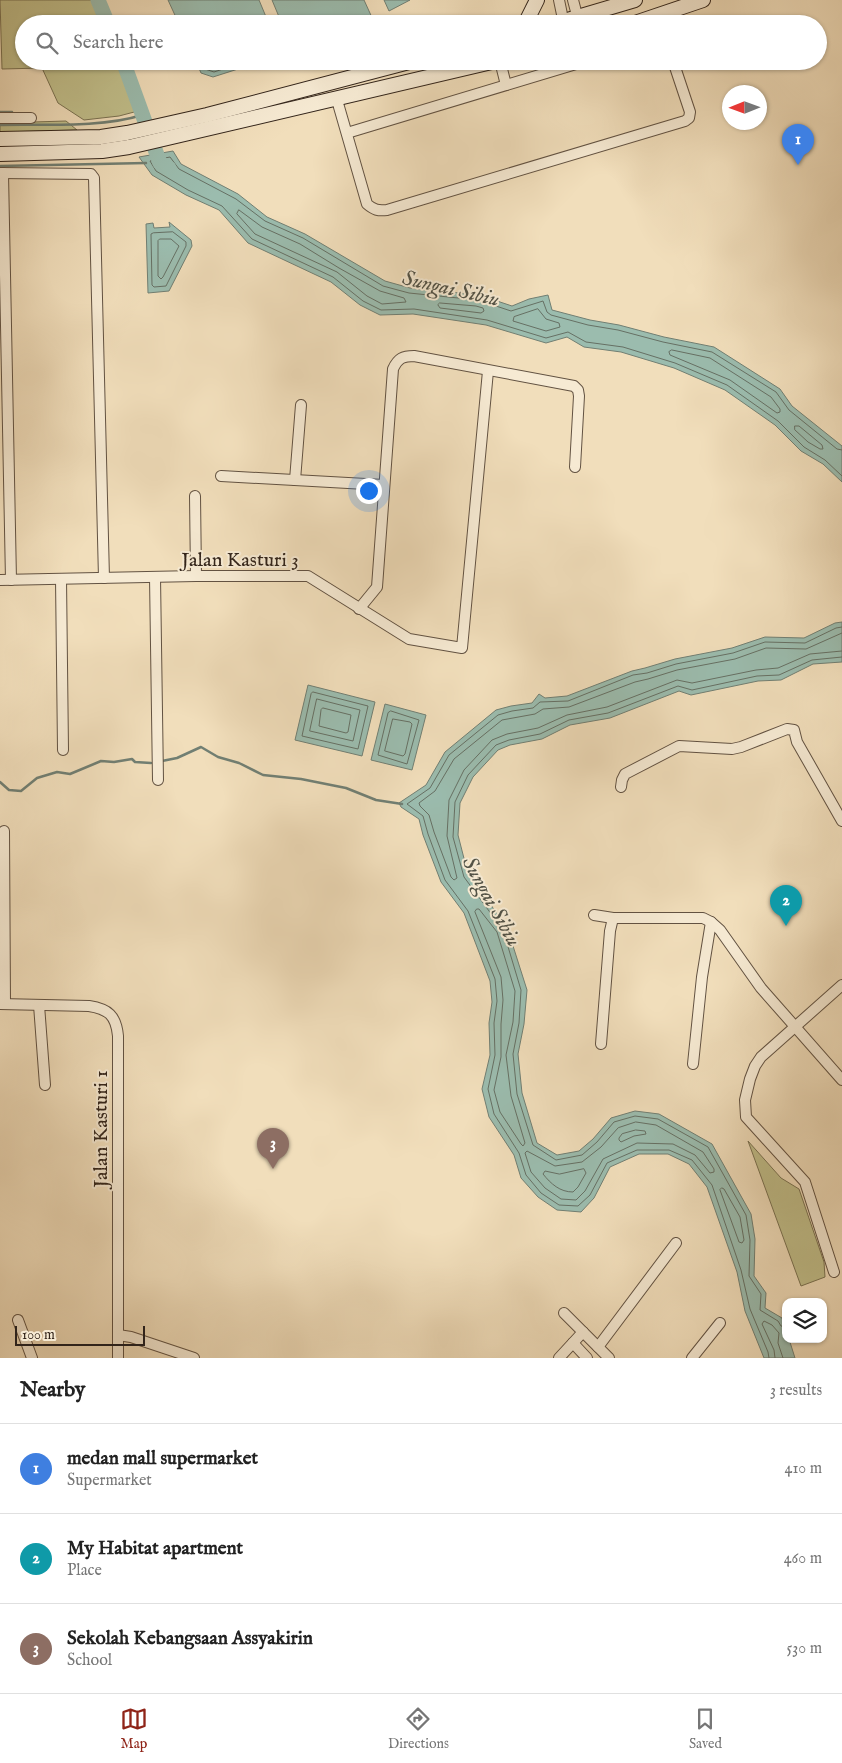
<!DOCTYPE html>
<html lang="en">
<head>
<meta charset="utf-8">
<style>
	:root { --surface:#fff; --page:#f6f6f6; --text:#222; --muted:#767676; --line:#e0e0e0; --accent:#8f2418 }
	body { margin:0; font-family:"IM FELL English",serif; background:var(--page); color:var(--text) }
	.controls { position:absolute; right:15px; bottom:15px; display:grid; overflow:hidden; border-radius:10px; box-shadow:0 1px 4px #0004 }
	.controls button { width:45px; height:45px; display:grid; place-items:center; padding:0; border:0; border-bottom:1px solid var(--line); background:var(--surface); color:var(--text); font:25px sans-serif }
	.compass { position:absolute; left:722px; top:85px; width:45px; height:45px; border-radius:50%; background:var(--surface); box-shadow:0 1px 4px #0004; rotate:269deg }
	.scale { position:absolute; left:15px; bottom:12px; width:130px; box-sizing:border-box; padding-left:5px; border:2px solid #32241a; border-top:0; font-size:14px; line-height:18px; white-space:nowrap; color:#32241a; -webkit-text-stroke:4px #f6ead3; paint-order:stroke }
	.you { position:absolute; left:368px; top:490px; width:18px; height:18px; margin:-12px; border:4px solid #fff; border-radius:50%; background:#1a73e8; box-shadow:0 0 0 8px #1a73e833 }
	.badge { display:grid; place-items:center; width:32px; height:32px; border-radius:50%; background:var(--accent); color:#fff; font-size:16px; font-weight:700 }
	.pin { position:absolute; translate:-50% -41px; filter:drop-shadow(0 1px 2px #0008) }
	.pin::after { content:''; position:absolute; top:26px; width:18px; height:15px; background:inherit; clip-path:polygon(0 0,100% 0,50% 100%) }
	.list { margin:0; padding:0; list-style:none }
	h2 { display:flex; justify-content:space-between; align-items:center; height:65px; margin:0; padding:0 20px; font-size:21px }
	h2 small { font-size:16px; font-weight:400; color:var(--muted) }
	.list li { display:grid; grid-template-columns:32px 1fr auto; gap:15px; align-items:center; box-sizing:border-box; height:90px; padding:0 20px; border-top:1px solid var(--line) }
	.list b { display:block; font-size:19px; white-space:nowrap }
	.list p { margin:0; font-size:16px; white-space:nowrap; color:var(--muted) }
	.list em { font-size:16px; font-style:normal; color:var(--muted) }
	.icon { flex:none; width:28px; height:28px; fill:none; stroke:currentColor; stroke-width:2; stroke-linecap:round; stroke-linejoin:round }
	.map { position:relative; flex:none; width:842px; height:1358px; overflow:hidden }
	.search { position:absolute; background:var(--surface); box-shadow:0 1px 4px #0004; left:15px; right:15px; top:15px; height:55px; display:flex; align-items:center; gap:12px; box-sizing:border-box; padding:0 18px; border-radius:28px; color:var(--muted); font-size:19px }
	.sheet { height:335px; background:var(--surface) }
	nav { display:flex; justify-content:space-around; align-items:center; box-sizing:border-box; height:70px; border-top:1px solid var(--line); background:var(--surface); font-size:14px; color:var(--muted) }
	nav a { display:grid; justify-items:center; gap:2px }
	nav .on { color:var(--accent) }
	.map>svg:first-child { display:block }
	.green { fill:#c1bf8b; stroke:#7a7252 }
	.water { fill:#9bbcae; stroke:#717f73 }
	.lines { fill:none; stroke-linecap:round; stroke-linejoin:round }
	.shore { stroke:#667064; stroke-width:1 }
	.stream { stroke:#717f73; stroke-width:2.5 }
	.river { stroke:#9bbcae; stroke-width:15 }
	.street-casing { stroke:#625242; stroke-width:12 }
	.secondary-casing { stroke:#32241a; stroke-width:16 }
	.street { stroke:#f6ead3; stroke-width:10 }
	.secondary { stroke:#f6ead3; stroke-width:14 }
	.labels { text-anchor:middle; stroke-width:4; stroke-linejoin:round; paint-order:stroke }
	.street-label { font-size:20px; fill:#32241a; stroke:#f6ead3 }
	.water-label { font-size:21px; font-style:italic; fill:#525246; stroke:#f6ead3 }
</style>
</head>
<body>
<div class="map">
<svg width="842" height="1358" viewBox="0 0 842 1358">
	<rect width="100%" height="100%" fill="#f1debb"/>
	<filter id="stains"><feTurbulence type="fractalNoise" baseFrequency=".004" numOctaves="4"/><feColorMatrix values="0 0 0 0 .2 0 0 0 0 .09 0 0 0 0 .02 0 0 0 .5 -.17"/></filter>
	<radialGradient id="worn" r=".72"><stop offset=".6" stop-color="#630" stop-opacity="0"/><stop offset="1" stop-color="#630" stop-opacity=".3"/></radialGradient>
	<g class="green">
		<path d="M0 0H92L102 24H24V61H117L138 111 119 116 84 120 58 103 42 68 2 69Z"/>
		<path d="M66 121 77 130 0 132V123Z"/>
		<path d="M748 1141 781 1178 799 1189 824 1262 825 1277 801 1286Z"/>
	</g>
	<g class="water">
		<path d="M168 0H259L269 24H179Z"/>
		<path d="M272 0H364L374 22 373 24H282Z"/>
		<path d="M384 0H410L389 11Z"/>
		<path d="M196 61H263L213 77 201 73Z"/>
		<path d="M173 151 181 164 238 194 267 217 305 234 385 281 410 288 479 295 512 306 529 299 548 295 552 310 590 320 619 325 664 337 714 347 780 389 792 406 842 446V482L823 464 801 451 775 425 725 390 674 368 621 352 584 347 567 337 546 343 486 325 413 314 380 315 360 305 331 282 248 243 219 210 186 195 152 175 139 157Z"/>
		<path d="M169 222 191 240 192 246 169 291 148 293 146 224 153 223 154 228 170 227Z"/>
		<path d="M842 622V662L813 664 781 680 758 681 691 695 679 691 610 718 570 725 542 739 510 745 498 750 473 777 460 803 458 835 468 874 507 927 527 990 524 1024 518 1054 522 1093 537 1143 557 1155 579 1151 593 1139 611 1118 635 1111 659 1114 712 1144 751 1214 755 1239 754 1276 766 1293 765 1308 782 1318 786 1330V1339H789L795 1358H764L745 1311 737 1272 707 1187 689 1164 668 1154H639L610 1167 594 1198 581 1212 557 1210 538 1197 521 1178 514 1155 489 1117 482 1089 490 1055 489 1023 492 1002 490 981 464 913 441 882 423 835 419 819 401 807 399 803 426 785 445 752 496 710 511 706 532 703 539 694 545 698 567 696 632 671 645 668 675 659 732 648 765 637 804 638 835 623Z"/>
		<path d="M308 685 375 702 362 756 295 740Z"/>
		<path d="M385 704 426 715 412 770 371 760Z"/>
	</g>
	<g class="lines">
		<g class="shore">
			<path d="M201 61 205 69 214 72 247 61"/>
			<path d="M239 210 262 227 300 244 339 268 380 291 404 298 406 302 382 304 367 296 337 272 255 234 237 214Z"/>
			<path d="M173 232 186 242V246L166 286 154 287 152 285 151 234 153 233Z"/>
			<path d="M160 239H171L179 246 163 277 161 279 158 276V241Z"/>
			<path d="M440 303 476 306 483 308 484 311 481 313 440 308 438 305Z"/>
			<path d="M538 309 546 319 559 323 560 327 546 331 513 321 514 317Z"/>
			<path d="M672 350 710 358 771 397 780 409V412L777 413 730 380 670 355 669 352Z"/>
			<path d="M795 426H799L822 445 823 449H820L808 442 795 430Z"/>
			<path d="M842 450 837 449 789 410 776 392 712 352 663 342 618 330 588 325 551 315 547 312 543 301 511 311 478 300 409 293 383 286 303 238 265 221 236 199 179 169 170 157 150 161 156 171 188 190 222 206 252 239 333 277 363 301 381 310 414 309 487 320 546 338 568 332 586 342 623 347 675 363 727 385 778 421 804 447 825 460 842 476"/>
			<path d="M842 633 806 649 766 648 735 659 677 670 648 679 635 682 569 707 543 709 535 714 502 720 454 759 435 791 419 803 420 806 429 815 434 832 451 877 454 880 457 878 447 836 449 800 464 770 492 740 507 734 538 728 567 715 607 707 677 680 692 683 756 670 778 668 810 654 842 651"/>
			<path d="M313 692 368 706 358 749 302 736 311 694Z"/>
			<path d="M317 699 360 710 353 741 310 731Z"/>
			<path d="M323 708 351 715 348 732 346 733 319 726 321 710Z"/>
			<path d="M391 711 419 720 407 764 378 755 388 713Z"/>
			<path d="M393 719 410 722 412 724 405 754 403 756 385 751Z"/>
			<path d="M477 909H479L497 932 515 991 513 1022 506 1055 511 1096 525 1143 523 1146 521 1144 500 1112 494 1090 501 1057V1024L503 1000 501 977 475 912Z"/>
			<path d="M636 1122 656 1125 703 1152 714 1169V1172L710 1173 695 1155 673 1144 637 1143 603 1159 585 1191 576 1200 561 1199 545 1188 531 1172 525 1153 527 1151 555 1166 582 1162 601 1147 618 1128Z"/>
			<path d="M636 1130 645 1131 646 1134 634 1136 621 1142 619 1140V1138L622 1134Z"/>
			<path d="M584 1169 586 1173 578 1187 573 1192C560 1192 551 1184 543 1174L545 1171 559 1174Z"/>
			<path d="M722 1188 724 1189 740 1217 744 1240 742 1243 739 1242 720 1190Z"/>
			<path d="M786 1327 781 1326 778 1321 760 1310 761 1294 749 1276 750 1240 746 1215 708 1147 658 1119 635 1116 614 1122 597 1142 582 1155 556 1160 533 1145 517 1094 513 1054 519 1023 521 990 503 930 464 877 453 837 455 802 468 775 496 745 509 740 540 734 569 720 608 713 678 686 692 690 757 676 779 675 812 660 842 657"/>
			<path d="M769 1358 768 1352 750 1309 741 1270 712 1185 692 1160 669 1150H637L607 1163 590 1195 578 1206 559 1205 541 1193 526 1175 519 1153 494 1114 488 1089 495 1055 494 1023 497 1001 495 979 468 911 445 880 428 834 423 816 407 804 430 788 449 755 498 715 512 711 533 708 540 702 568 701 633 675 647 673 676 664 733 653 765 642 805 643 836 628 842 627"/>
			<path d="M775 1358 774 1350 762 1324 764 1321 772 1325 779 1333 778 1343 783 1358"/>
		</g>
		<g class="stream">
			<path d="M0 112H12"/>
			<path d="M0 125C43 124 102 128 142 115"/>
			<path d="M0 166 146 163"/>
			<path d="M162 761 177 758 201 747 218 757 239 763 263 775 301 779 346 788 376 800 402 804"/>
			<path d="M0 782 9 790 21 791 37 778 57 772 70 774 101 761 114 762 132 759 135 762 151 763"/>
		</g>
		<g class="river">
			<path d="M98 0 108 24"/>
			<path d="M123 61 160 163 169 168"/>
		</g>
		<g class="street-casing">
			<g id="street">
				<path d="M559 0 564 24"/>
				<path d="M573 0 579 23"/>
				<path d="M500 61 506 85"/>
				<path d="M337 100 367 204C374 210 378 211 387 210L685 121 689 118 690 112 673 61"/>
				<path d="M0 118H31"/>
				<path d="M347 133 586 61"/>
				<path d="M0 173 91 174 94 178 104 578"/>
				<path d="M3 173 11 580"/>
				<path d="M221 476 384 485"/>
				<path d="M295 480 301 405"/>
				<path d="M195 496 196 576"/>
				<path d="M155 577 158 780"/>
				<path d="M61 579 63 750"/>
				<path d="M0 580 196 576H308L409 639 462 648 488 371"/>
				<path d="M359 609 377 587 393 369C398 358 403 356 414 356L574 386 578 390 579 396 575 467"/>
				<path d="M621 787 622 780 625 774 679 746 732 749 741 747 787 729 794 730 797 742 842 821"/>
				<path d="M4 831 5 1004"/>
				<path d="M594 915 613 918H703L711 922 720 930 761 988 842 1080"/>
				<path d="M0 1004 89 1006C108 1009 116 1015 118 1036V1358"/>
				<path d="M39 1005 45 1085"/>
				<path d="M601 1044 610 931 613 918"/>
				<path d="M693 1064 702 977 711 922"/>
				<path d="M834 1272 805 1182 746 1117 745 1100 750 1079 755 1066 761 1057 842 985"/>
				<path d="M564 1313 609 1358"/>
				<path d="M18 1320 32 1358"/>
				<path d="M118 1335 131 1337 194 1358"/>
				<path d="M573 1343 587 1358"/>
				<path d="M598 1347 676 1243"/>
				<path d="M559 1358 583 1332"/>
				<path d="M692 1358 720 1323"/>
			</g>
		</g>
		<g class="secondary-casing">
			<g id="secondary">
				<path d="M525 24 537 0"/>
				<path d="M554 24 635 0"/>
				<path d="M632 24 703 0"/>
				<path d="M0 139 101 137 127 133 207 115 413 61"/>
				<path d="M0 154 102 151 129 147 496 61"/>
			</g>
		</g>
		<use href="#street" class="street"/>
		<use href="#secondary" class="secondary"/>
	</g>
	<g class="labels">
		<g class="street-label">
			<text x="240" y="566">Jalan Kasturi 3</text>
			<text transform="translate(100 1129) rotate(-90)" y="7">Jalan Kasturi 1</text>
		</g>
		<g class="water-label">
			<text transform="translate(451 288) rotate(13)" y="7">Sungai Sibiu</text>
			<text transform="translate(492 901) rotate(61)" y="7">Sungai Sibiu</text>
		</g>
	</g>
	<rect width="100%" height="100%" filter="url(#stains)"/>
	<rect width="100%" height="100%" fill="url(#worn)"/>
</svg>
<div class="controls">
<button><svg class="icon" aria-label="layers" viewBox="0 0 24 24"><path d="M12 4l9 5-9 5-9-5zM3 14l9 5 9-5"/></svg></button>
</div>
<svg class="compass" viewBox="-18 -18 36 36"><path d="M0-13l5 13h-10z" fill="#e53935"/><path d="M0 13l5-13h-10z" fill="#767676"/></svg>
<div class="scale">100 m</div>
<div class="you"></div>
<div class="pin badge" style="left:798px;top:165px;background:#3f7fe0">1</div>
<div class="pin badge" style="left:786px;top:926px;background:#0f9aa8">2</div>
<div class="pin badge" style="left:273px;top:1169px;background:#8d6e63">3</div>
<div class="search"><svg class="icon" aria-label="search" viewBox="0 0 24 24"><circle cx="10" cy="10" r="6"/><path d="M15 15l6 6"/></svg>Search here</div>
</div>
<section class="sheet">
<h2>Nearby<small>3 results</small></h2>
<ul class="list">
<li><span class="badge" style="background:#3f7fe0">1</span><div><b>medan mall supermarket</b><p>Supermarket</p></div><em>410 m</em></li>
<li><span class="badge" style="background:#0f9aa8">2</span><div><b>My Habitat apartment</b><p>Place</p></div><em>460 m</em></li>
<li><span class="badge" style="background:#8d6e63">3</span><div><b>Sekolah Kebangsaan Assyakirin</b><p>School</p></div><em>530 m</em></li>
</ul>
</section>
<nav>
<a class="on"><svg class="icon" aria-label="map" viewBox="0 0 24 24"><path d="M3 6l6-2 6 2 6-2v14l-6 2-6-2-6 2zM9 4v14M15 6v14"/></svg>Map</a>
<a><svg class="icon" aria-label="directions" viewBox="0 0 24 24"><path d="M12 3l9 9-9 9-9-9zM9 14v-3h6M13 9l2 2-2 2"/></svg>Directions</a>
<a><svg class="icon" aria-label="saved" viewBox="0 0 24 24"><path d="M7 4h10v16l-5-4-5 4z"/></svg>Saved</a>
</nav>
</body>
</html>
